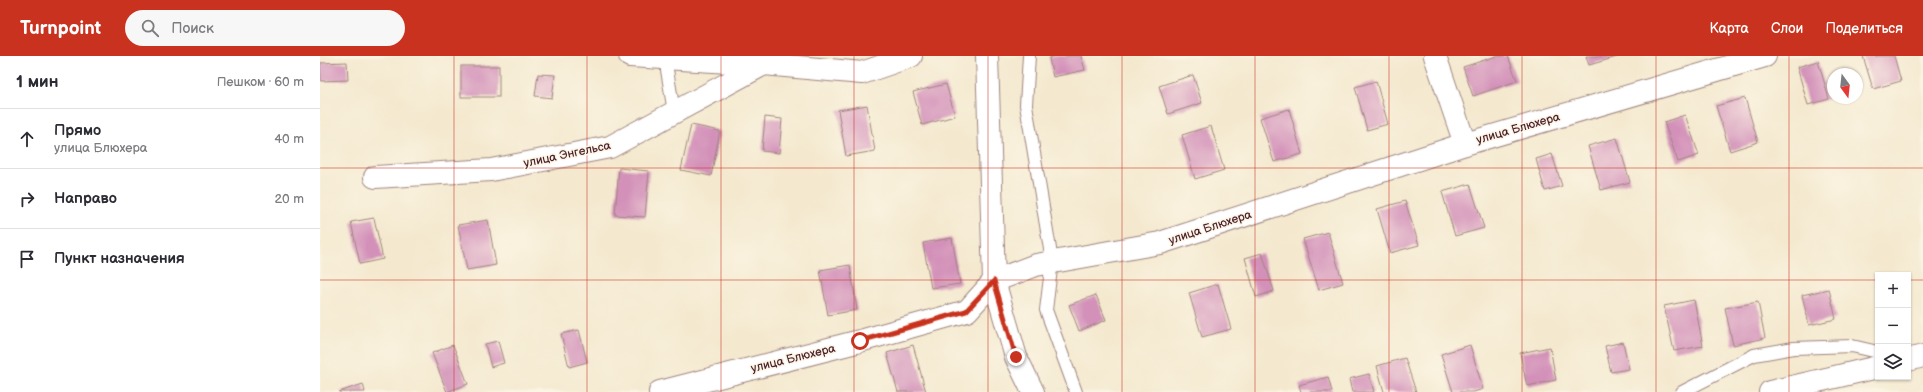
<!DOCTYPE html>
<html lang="ru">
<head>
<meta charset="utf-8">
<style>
	:root { --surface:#fff; --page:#f7f7f7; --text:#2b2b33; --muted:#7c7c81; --line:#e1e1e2; --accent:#c8321e }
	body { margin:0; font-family:"Balsamiq Sans",sans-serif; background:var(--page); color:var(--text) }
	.controls { position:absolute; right:12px; bottom:12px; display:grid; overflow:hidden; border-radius:0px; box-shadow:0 1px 3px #0004 }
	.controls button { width:36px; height:36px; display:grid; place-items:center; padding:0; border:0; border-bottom:1px solid var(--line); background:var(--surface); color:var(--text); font:20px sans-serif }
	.compass { position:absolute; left:1507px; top:12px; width:36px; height:36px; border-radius:50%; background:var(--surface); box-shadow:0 1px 3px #0004; rotate:165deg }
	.stop { position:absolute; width:12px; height:12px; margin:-9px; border:3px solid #c8321e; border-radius:50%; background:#fff }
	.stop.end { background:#c8321e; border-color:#fff; box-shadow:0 1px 4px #0008 }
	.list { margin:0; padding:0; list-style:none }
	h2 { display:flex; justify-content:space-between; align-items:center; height:52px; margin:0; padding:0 16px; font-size:17px }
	h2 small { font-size:13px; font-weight:400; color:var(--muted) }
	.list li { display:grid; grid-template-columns:26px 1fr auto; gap:12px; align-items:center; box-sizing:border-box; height:60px; padding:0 16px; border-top:1px solid var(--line) }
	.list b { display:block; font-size:15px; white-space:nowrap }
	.list p { margin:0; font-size:13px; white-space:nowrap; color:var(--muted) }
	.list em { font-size:13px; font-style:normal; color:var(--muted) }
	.icon { flex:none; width:22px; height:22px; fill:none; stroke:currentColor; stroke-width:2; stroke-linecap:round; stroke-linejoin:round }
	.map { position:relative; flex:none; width:1603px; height:336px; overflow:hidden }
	header { display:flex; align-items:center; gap:24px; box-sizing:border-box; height:56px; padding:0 20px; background:var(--accent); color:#fff }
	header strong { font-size:19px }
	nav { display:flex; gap:22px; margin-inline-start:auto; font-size:14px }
	.search { width:280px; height:36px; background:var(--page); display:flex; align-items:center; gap:10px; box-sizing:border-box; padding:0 14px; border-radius:22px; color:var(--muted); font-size:15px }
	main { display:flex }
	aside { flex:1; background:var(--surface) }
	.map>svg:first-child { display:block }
	.building { fill:#d391b9 }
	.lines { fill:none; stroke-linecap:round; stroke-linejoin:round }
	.service-casing { stroke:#9f847d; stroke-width:14 }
	.minor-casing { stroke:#9f847d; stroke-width:24 }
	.service { stroke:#fff; stroke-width:12 }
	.minor { stroke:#fff; stroke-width:22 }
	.route { stroke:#c8321e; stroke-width:5 }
	.grid { fill:none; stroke:#c8321e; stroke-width:1; stroke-opacity:0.55 }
	.labels { text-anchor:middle; stroke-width:3; stroke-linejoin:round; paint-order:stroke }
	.street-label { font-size:12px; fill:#4a1f2b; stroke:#fcf5e5 }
</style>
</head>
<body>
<header>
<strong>Turnpoint</strong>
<div class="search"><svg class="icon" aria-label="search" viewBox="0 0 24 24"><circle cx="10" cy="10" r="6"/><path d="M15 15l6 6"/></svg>Поиск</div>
<nav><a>Карта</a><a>Слои</a><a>Поделиться</a></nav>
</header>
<main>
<aside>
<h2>1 мин<small>Пешком · 60 m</small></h2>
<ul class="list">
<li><svg class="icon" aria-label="ahead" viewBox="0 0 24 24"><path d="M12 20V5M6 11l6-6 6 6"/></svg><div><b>Прямо</b><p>улица Блюхера</p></div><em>40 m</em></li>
<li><svg class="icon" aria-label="right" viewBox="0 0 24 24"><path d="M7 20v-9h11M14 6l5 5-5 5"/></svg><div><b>Направо</b></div><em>20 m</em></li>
<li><svg class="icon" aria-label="arrive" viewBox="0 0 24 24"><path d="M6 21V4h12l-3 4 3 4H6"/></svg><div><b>Пункт назначения</b></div></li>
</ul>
</aside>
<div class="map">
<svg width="1603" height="336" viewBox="0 0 1603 336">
	<rect width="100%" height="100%" fill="#fcf5e5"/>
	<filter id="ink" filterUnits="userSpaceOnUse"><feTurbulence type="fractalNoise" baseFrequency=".025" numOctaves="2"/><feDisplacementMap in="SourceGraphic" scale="8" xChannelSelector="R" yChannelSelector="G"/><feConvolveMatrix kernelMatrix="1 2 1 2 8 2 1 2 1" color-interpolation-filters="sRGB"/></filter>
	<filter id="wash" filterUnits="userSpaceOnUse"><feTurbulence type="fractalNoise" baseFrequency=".012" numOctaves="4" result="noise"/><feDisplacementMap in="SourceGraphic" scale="16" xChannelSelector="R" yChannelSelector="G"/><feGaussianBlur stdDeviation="0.9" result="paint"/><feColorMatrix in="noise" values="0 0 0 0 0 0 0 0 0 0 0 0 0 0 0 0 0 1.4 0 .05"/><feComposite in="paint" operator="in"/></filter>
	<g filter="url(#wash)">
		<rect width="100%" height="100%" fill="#f4e9cf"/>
		<g id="blocks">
			<g class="building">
				<path d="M737 0H761L765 14 733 21 729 2Z"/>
				<path d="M1177 0H1188L1197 25 1153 40 1143 11Z"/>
				<path d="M1266 0H1300L1269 9Z"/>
				<path d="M1543 0H1574L1581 25 1553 33Z"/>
				<path d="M1498 5 1509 43 1488 49 1477 11Z"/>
				<path d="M27 6 28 24 1 25 0 7Z"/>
				<rect x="141" y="10" width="38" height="31"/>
				<path d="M218 18 235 19 232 42 215 40Z"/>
				<path d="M873 19 882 47 848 58 839 30Z"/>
				<path d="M1056 25 1068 68 1047 74 1035 31Z"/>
				<path d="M626 28 635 60 602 69 593 36Z"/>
				<path d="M1425 42 1438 86 1410 95 1396 50Z"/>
				<path d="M547 49 555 95 526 100 518 54Z"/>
				<path d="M969 53 982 98 954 106 940 62Z"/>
				<path d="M1365 59 1379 99 1358 106 1344 66Z"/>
				<path d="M445 61 462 63 459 97 442 95Z"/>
				<path d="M371 69 400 75 391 120 361 114Z"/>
				<path d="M891 70 904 114 875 123 862 79Z"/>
				<path d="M1297 82 1310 126 1281 134 1268 90Z"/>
				<path d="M1232 98 1242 130 1225 135 1216 103Z"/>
				<path d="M299 112 329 115 325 161 295 159Z"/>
				<path d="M1150 128 1164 172 1135 180 1122 136Z"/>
				<path d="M1085 145 1099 189 1070 197 1057 153Z"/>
				<path d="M54 162 63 203 40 208 31 166Z"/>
				<path d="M168 164 176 209 147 214 138 169Z"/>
				<path d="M1008 176 1023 227 999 234 983 183Z"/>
				<path d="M632 182 640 228 611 232 603 187Z"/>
				<path d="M942 197 954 235 936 241 925 202Z"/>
				<path d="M530 209 537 254 508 259 500 214Z"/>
				<path d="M898 228 911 273 882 281 869 237Z"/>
				<path d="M1509 233 1516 263 1489 269 1482 239Z"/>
				<path d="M776 239 786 264 759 275 749 249Z"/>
				<path d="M1374 244 1383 290 1354 295 1344 250Z"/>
				<path d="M1438 246 1445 282 1413 289 1405 252Z"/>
				<path d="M259 274 267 306 249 311 241 278Z"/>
				<path d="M178 285 184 307 171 311 165 288Z"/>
				<path d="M1303 286 1309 313 1291 316 1285 290Z"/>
				<path d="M133 289 148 328 127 336 112 297Z"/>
				<path d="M593 289 606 336H578L567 297Z"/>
				<path d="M1150 289 1163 333 1154 336H1133L1121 298Z"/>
				<path d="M1230 291 1236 324 1207 330 1200 297Z"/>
				<path d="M1085 302 1096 336H1064L1057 310Z"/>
				<path d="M1049 318 1054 336H1032L1029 323Z"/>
				<path d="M1008 321 1012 336H981L979 329Z"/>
				<path d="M43 328 45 336H19Z"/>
			</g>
		</g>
	</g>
	<g filter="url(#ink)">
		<use href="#blocks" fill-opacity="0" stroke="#9f847d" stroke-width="1"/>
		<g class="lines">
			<g class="service-casing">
				<g id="service">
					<path d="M709 0 706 49 732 205 726 254 756 336"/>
					<path d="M345 2 354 56"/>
					<path d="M1362 336 1434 299 1474 292 1532 290 1558 296"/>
				</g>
			</g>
			<g class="minor-casing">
				<g id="minor">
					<path d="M310 0 444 8 542 17 591 0"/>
					<path d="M667 0 674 225 696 301 713 336"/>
					<path d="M1115 0 1145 88"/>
					<path d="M55 121 171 114 290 91 444 8"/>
					<path d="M1588 304 1603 300"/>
					<path d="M340 336 540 285 647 255 674 225 716 209 840 187 1145 88 1445 0"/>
					<path d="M1450 336 1558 311"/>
				</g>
			</g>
			<use href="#service" class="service"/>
			<use href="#minor" class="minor"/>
		</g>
	</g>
	<g class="lines" filter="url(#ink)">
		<path class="route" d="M540 285 646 255 674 225 696 301"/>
	</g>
	<path class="grid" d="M134 0V336M267 0V336M401 0V336M534 0V336M668 0V336M802 0V336M935 0V336M1069 0V336M1202 0V336M1336 0V336M1469 0V336M0 112H1603M0 224H1558M1588 224H1603"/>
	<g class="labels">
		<g class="street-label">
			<text transform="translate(1198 72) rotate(-16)" y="4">улица Блюхера</text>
			<text transform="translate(247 98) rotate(-12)" y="4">улица Энгельса</text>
			<text transform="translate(890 171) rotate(-18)" y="4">улица Блюхера</text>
			<text transform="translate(473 302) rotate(-14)" y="4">улица Блюхера</text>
		</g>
	</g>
</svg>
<div class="controls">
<button>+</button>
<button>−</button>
<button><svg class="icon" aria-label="layers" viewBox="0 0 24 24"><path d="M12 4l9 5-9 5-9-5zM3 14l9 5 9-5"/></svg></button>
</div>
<svg class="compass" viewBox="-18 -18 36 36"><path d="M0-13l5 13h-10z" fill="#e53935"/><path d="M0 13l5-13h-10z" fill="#7c7c81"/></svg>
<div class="stop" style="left:540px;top:285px"></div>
<div class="stop end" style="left:696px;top:301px"></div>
</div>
</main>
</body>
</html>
